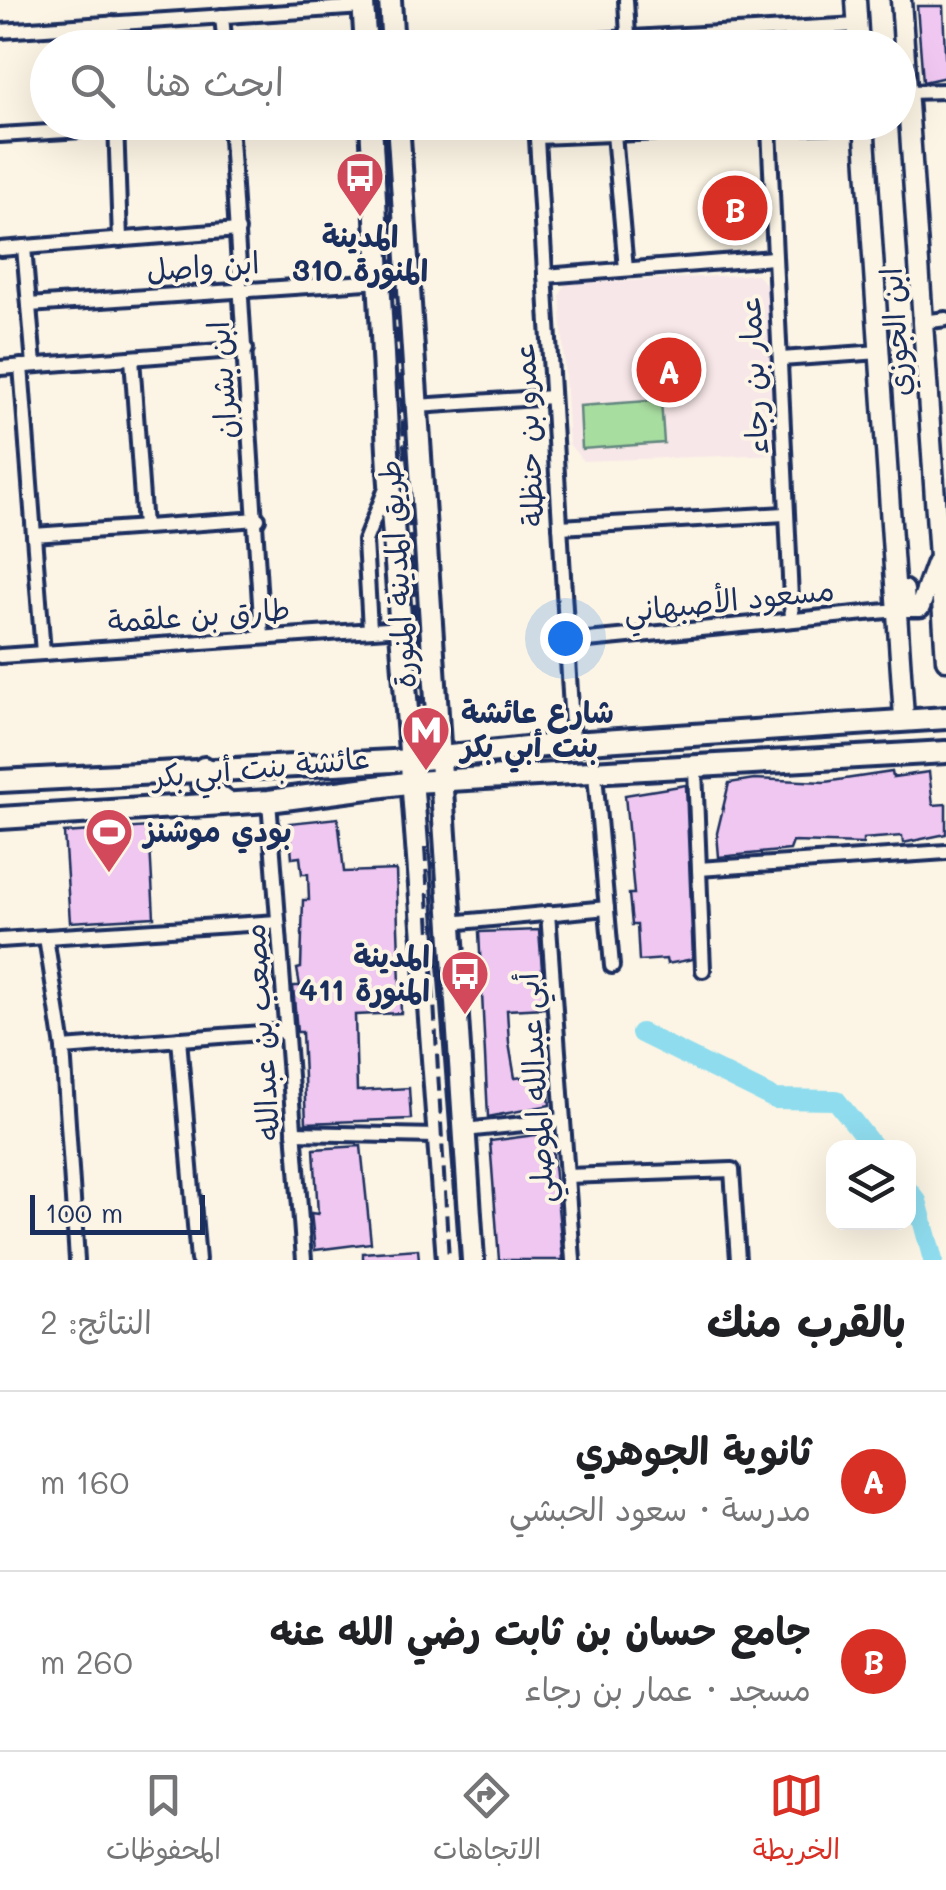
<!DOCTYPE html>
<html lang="ar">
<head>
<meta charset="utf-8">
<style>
	:root { --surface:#fff; --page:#f6f6f6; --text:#202124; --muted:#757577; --line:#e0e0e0; --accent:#d93025 }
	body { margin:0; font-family:Mali,"Playpen Sans Arabic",sans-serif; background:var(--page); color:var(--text); direction:rtl }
	.controls { position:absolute; right:30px; bottom:30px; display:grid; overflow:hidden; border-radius:20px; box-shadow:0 10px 40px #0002 }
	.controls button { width:90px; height:90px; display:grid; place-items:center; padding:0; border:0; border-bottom:2px solid var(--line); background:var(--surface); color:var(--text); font:50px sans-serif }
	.scale { position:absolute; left:30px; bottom:25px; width:175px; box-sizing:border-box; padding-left:10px; border:5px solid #1b2f5e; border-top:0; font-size:28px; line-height:35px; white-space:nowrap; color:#1b2f5e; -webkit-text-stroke:8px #fcf5e5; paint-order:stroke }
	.you { position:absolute; left:565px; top:638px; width:35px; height:35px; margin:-25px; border:8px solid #fff; border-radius:50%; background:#1a73e8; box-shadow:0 0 0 15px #1a73e833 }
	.badge { display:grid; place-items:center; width:65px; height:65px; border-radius:50%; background:var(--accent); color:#fff; font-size:32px; font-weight:700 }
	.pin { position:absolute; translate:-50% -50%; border:5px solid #fff; box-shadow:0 2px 10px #0006 }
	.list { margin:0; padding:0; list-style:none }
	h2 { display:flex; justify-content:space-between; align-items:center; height:130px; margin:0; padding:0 40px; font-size:42px }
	h2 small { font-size:32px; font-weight:400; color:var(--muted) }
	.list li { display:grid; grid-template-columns:65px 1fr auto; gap:30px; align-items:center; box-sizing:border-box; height:180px; padding:0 40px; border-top:2px solid var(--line) }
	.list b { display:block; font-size:38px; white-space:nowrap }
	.list p { margin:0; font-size:32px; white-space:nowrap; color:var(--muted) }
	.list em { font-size:32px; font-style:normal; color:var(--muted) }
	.icon { flex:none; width:55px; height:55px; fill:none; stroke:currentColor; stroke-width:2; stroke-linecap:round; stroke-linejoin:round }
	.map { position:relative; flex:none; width:946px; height:1260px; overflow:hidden; direction:ltr }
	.search { position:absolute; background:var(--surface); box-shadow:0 10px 40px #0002; left:30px; right:30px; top:30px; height:110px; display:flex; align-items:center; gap:25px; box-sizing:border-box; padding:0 35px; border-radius:55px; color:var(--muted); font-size:38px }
	.sheet { height:490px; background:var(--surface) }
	nav { display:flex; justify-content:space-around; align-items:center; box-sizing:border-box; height:140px; border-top:2px solid var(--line); background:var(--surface); font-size:28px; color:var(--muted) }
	nav a { display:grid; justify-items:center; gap:5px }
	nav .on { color:var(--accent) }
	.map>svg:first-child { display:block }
	.built { fill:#f8e7e8 }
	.green { fill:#a8dda0; stroke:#62867f; stroke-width:2.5 }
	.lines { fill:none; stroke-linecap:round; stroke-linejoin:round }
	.river { stroke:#8fdcee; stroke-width:20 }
	.building { fill:#efc7f0; stroke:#1b2f5e; stroke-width:2.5 }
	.street-casing { stroke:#1b2f5e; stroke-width:20 }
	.secondary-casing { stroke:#1b2f5e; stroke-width:25 }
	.primary-casing { stroke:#1b2f5e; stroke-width:28 }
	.street { stroke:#fcf5e5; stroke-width:12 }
	.secondary { stroke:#fcf5e5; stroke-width:18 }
	.primary { stroke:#fcf5e5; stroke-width:20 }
	.rail { stroke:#1b2f5e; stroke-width:4; stroke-dasharray:15 8; stroke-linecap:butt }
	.labels { text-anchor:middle; stroke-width:8; stroke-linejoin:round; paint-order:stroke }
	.poi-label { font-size:30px; font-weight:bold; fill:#1b2f5e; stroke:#fcf5e5; text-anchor:start }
	.street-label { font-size:30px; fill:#1b2f5e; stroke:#fcf5e5 }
</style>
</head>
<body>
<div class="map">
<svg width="946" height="1260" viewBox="0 0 946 1260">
	<rect width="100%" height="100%" fill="#fcf5e5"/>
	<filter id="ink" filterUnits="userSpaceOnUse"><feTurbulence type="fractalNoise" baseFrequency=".01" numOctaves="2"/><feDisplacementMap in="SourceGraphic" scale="20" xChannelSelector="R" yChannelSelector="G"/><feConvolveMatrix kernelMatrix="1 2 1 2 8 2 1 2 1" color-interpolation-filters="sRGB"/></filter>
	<g filter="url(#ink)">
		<path class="built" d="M756 274 766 284 780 454 583 461 569 444 560 295 565 284Z"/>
		<path class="green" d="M661 400 664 443 582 449 580 406Z"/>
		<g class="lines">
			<g class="river">
				<path d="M641 1033 775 1099 836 1100 874 1148"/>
				<path d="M908 1190 917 1201 933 1260"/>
			</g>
		</g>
		<g class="building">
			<path d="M917 6H943L946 77 923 82Z"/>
			<path d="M717 180 755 183 752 237 713 232Z"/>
			<path d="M892 772 893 777 929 772 933 805 946 804V834L903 843 902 836 863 839V844L793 842 790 850 719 857 717 833 729 783 754 779 825 782Z"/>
			<path d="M686 785 693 959 667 964 666 959 639 961 637 925H632L629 894H634L625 795Z"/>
			<path d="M338 818 344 872 396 870 401 1013 355 1015 357 1091 409 1088 411 1119 306 1123 302 1032H297L293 986H300L297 969 301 968 303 900H309L308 874H302L300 857 292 858 289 823Z"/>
			<path d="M149 827 154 917 70 922 64 833Z"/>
			<path d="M539 930 545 1008 507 1010 509 1043 515 1078 547 1074 550 1105 488 1117 479 932Z"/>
			<path d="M551 1133 563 1260H499L490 1141Z"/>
			<path d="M361 1146 371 1243 315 1250 311 1213 318 1214 314 1149Z"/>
			<path d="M418 1249 419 1260H363V1253Z"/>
		</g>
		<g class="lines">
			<g class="street-casing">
				<g id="street">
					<path d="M626 0 628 36"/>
					<path d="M222 16 225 48"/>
					<path d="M112 23 113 48"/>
					<path d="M0 31 363 7"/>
					<path d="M456 48 858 25"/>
					<path d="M907 92 946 91"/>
					<path d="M116 122 120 240"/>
					<path d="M230 122 262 635"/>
					<path d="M536 122 573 743"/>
					<path d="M769 128 792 620"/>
					<path d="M614 134 626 269"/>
					<path d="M0 135 116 128"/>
					<path d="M537 137 864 124"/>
					<path d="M24 247 34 365"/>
					<path d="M0 249 238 230"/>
					<path d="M545 276 773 258"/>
					<path d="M29 305 381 281"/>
					<path d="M923 322 946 319"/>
					<path d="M132 358 144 527"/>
					<path d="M781 359 880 352"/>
					<path d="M21 366 43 653"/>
					<path d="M0 368 246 349"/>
					<path d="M417 406 552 397"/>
					<path d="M560 527 785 514"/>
					<path d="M34 535 258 519"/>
					<path d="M370 629 365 541 385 491"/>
					<path d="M567 642 897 610"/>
					<path d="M0 656 402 628"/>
					<path d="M695 769 703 970"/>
					<path d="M595 774 612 966"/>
					<path d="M269 801 304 1260"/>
					<path d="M699 869 946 852"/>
					<path d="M548 913 573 1260"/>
					<path d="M450 923 607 908"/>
					<path d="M46 937 63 1048 77 1260"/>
					<path d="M0 940 278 922"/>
					<path d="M179 1039 198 1260"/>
					<path d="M63 1048 286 1031"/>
					<path d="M464 1130 563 1120"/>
					<path d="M294 1133 437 1136"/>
					<path d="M567 1176 732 1170 738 1260"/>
				</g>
			</g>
			<g class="secondary-casing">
				<g id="secondary">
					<path d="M856 0 859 48"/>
					<path d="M901 0 946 660"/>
					<path d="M864 122 904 717"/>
					<path d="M904 590 905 607H920L936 563"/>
				</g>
			</g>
			<g class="primary-casing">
				<g id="primary">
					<path d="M363 0 366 48"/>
					<path d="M390 0 393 48"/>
					<path d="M371 122 389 470 448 1260"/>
					<path d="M398 122 473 1260"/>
					<path d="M204 768 202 784 228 803"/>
					<path d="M0 781 412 760 573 743 946 718"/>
					<path d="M0 818 269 801 414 782 946 752"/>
				</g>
			</g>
			<use href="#street" class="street"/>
			<use href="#secondary" class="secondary"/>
			<use href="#primary" class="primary"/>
			<g class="rail">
				<path d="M375 0 378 48"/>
				<path d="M383 122 421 705"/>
				<path d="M425 847 449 1260"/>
			</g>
		</g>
	</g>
	<defs>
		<g id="bus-pin" transform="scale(2.5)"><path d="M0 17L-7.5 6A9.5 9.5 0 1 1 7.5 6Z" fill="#d1495b" stroke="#fcf5e5"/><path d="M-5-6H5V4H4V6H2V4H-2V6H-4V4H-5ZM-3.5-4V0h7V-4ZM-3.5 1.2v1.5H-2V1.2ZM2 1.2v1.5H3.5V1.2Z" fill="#fff"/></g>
		<g id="metro-pin" transform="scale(2.5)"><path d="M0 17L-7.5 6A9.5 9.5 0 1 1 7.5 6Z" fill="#d1495b" stroke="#fcf5e5"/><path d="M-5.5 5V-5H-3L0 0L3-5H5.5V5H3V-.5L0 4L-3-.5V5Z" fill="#fff"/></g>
		<g id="stadium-pin" transform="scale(2.5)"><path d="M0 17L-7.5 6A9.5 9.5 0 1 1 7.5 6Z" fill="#d1495b" stroke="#fcf5e5"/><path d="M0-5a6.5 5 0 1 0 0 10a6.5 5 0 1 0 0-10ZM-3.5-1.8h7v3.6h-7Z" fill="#fff"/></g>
	</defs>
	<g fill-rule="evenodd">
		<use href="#bus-pin" x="360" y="176"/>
		<use href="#metro-pin" x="426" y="730"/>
		<use href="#stadium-pin" x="109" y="832"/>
		<use href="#bus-pin" x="465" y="974"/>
	</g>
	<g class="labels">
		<g class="poi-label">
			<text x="360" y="247" text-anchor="middle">المدينة<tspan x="360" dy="34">المنورة 310</tspan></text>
			<text x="461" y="723">شارع عائشة<tspan x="461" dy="34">بنت أبي بكر</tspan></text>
			<text x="144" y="842">بودي موشنز</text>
			<text x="430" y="967" text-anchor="end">المدينة<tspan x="430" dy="34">المنورة 411</tspan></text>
		</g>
		<g class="street-label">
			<text transform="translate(203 267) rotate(-4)" y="10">ابن واصل</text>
			<text transform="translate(896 332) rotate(-94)" y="10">ابن الجوزي</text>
			<text transform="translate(754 375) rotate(-93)" y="10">عمار بن رجاء</text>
			<text transform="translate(223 380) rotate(-94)" y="10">ابن بشران</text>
			<text transform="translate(529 434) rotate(-93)" y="10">عمرو بن حنظلة</text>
			<text transform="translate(398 574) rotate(-94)" y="10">طريق المدينة المنورة</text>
			<text transform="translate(729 601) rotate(-6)" y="10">مسعود الأصبهاني</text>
			<text transform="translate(199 616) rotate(-4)" y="10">طارق بن علقمة</text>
			<text transform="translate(261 768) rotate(-5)" y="10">عائشة بنت أبي بكر</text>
			<text transform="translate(262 1032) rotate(-94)" y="10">مصعب بن عبدالله</text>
			<text transform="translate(536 1088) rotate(-94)" y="10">أبي عبدالله الموصلي</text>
		</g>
	</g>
</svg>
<div class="controls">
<button><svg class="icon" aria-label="layers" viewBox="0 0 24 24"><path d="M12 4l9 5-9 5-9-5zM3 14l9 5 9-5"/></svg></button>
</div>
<div class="scale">100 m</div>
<div class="you"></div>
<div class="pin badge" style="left:669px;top:370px">A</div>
<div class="pin badge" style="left:735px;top:208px">B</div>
<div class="search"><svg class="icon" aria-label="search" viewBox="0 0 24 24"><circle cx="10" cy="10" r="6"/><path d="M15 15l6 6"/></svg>ابحث هنا</div>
</div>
<section class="sheet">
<h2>بالقرب منك<small>النتائج: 2</small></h2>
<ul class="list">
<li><span class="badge">A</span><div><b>ثانوية الجوهري</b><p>مدرسة · سعود الحبشي</p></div><em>160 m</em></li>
<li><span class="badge">B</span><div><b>جامع حسان بن ثابت رضي الله عنه</b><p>مسجد · عمار بن رجاء</p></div><em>260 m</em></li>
</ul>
</section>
<nav>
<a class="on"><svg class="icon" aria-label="map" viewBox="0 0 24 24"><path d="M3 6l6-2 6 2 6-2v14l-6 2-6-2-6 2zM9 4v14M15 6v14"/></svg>الخريطة</a>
<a><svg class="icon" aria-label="directions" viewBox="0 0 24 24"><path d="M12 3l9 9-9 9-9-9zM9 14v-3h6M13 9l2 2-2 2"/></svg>الاتجاهات</a>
<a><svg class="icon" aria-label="saved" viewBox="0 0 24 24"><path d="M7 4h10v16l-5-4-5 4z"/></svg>المحفوظات</a>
</nav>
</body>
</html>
